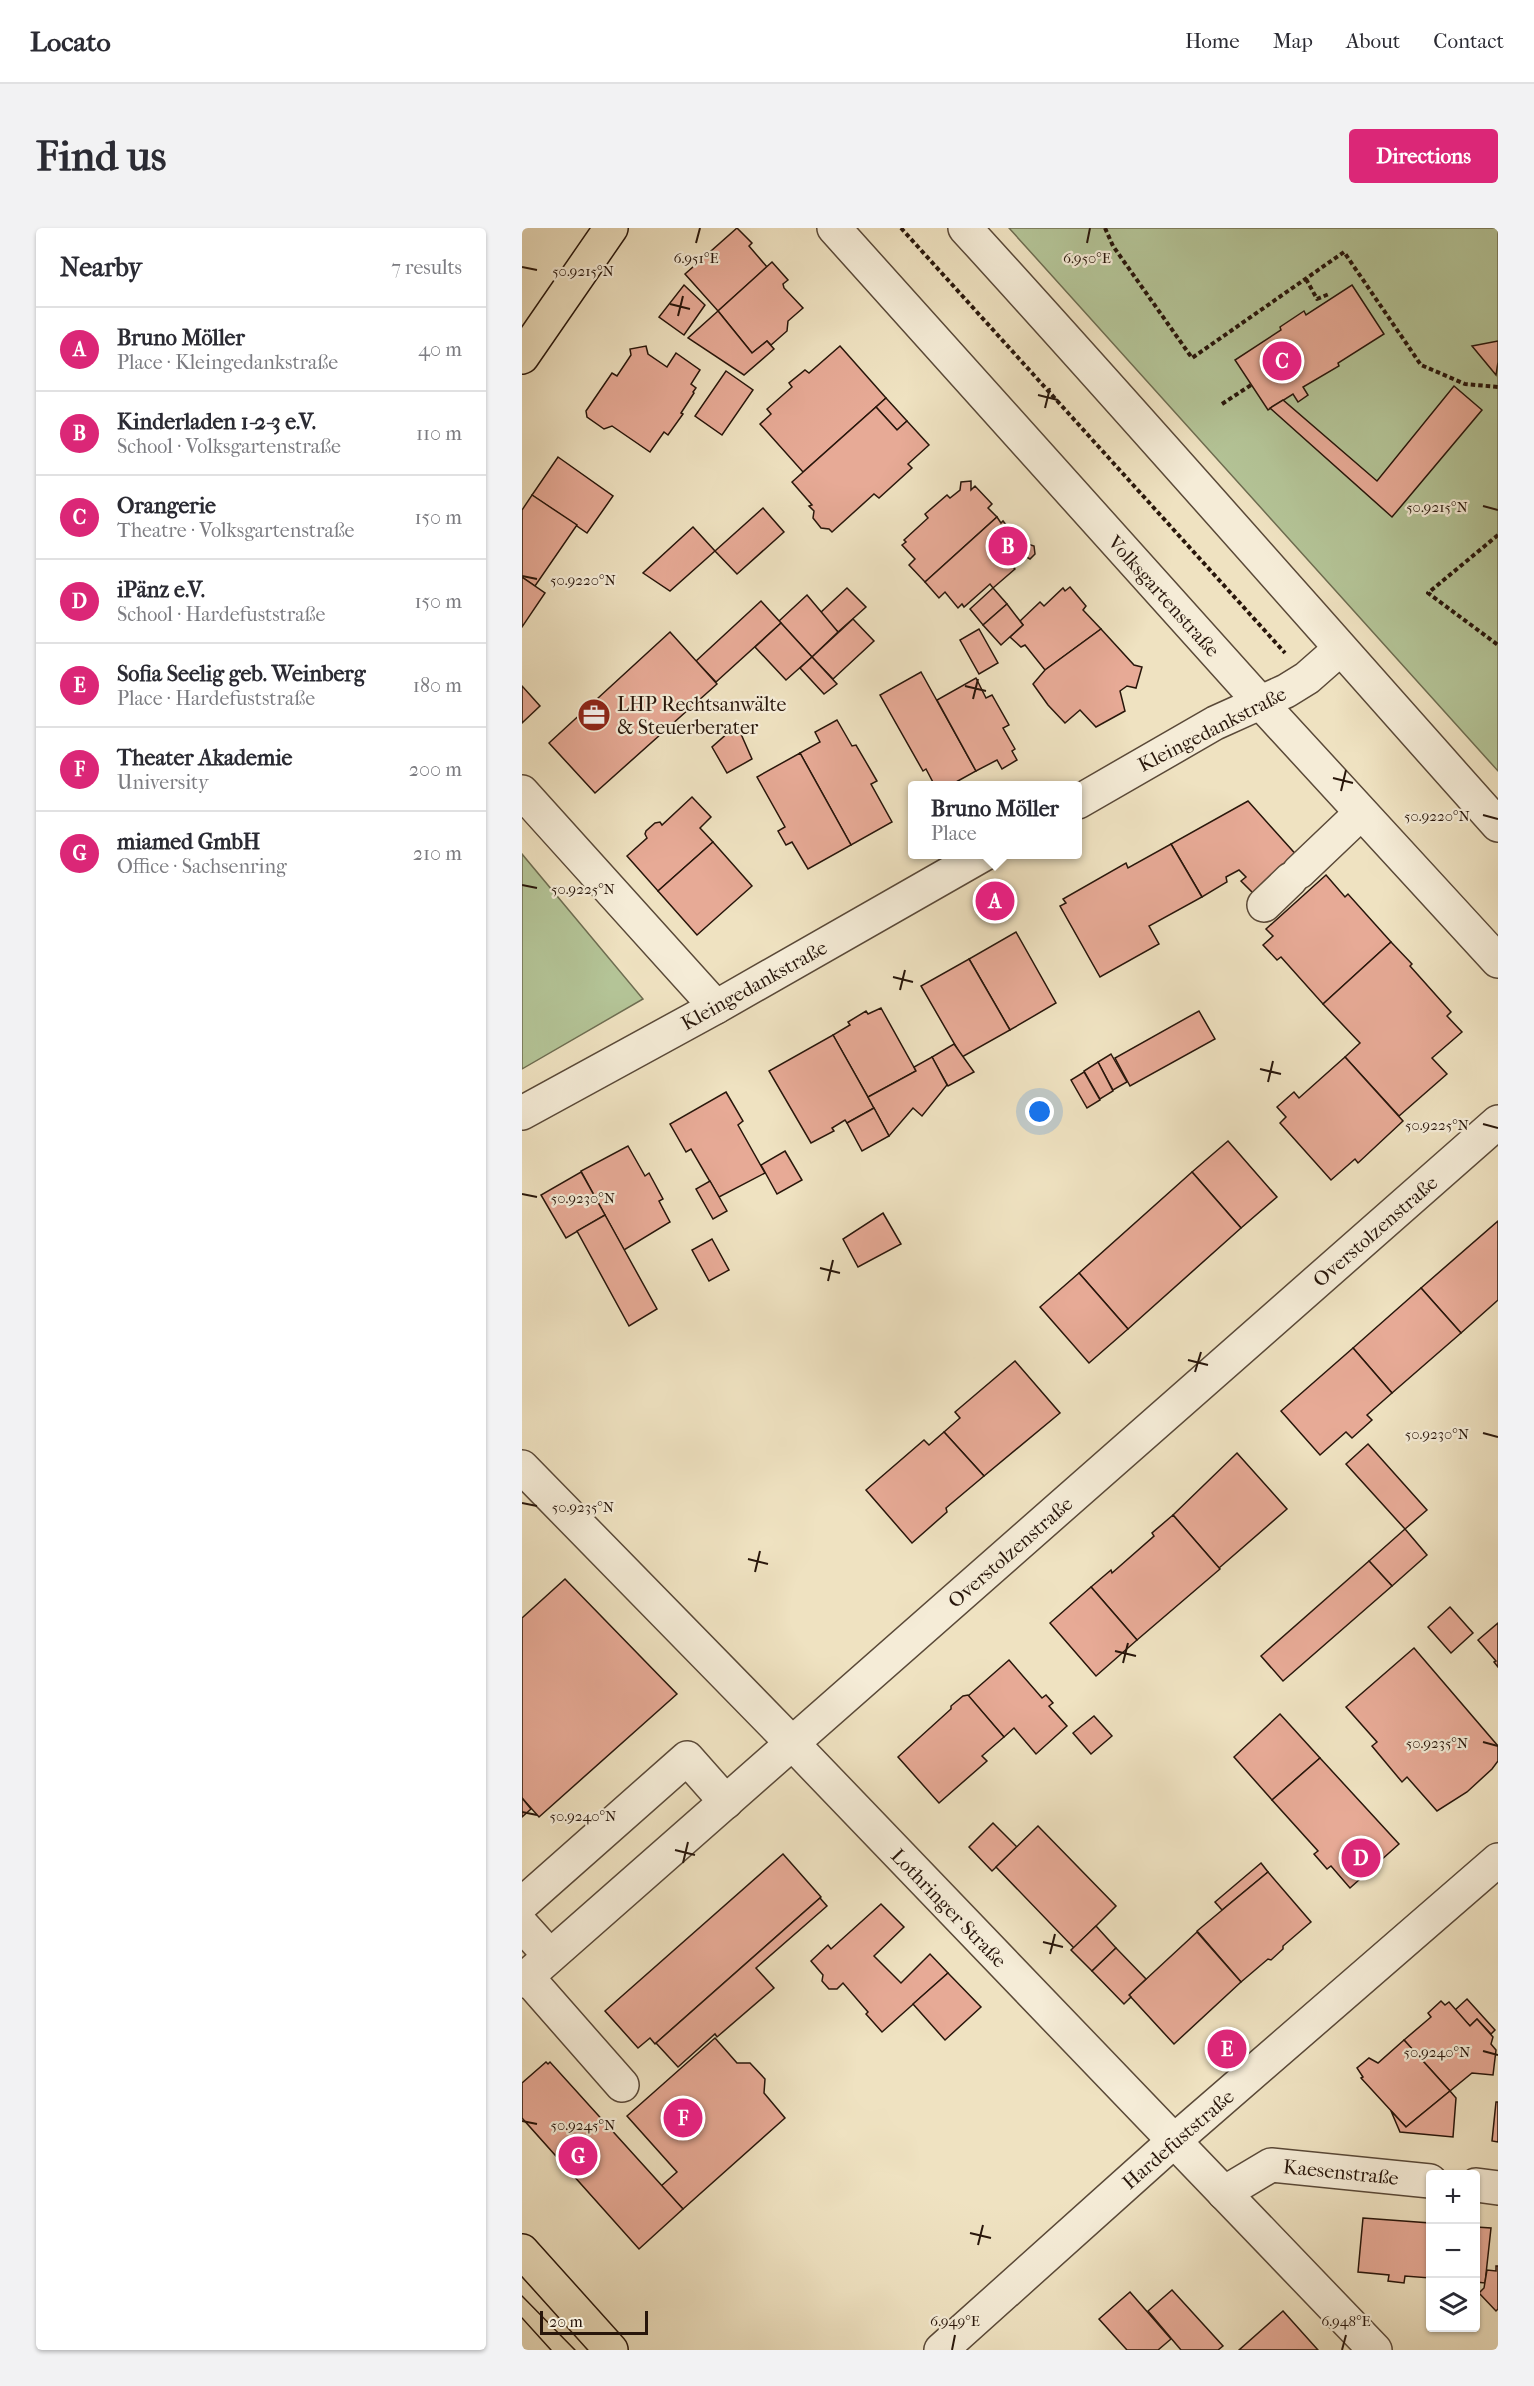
<!DOCTYPE html>
<html lang="en">
<head>
<meta charset="utf-8">
<style>
	:root { --surface:#fff; --page:#f2f2f3; --text:#2b2b33; --muted:#7c7c81; --line:#e1e1e2; --accent:#db2777 }
	body { margin:0; font-family:"IM FELL French Canon",serif; background:var(--page); color:var(--text) }
	.controls { position:absolute; right:18px; bottom:18px; display:grid; overflow:hidden; border-radius:6px; box-shadow:0 2px 4px #0004 }
	.controls button { width:54px; height:54px; display:grid; place-items:center; padding:0; border:0; border-bottom:2px solid var(--line); background:var(--surface); color:var(--text); font:30px sans-serif }
	.scale { position:absolute; left:18px; bottom:15px; width:108px; box-sizing:border-box; padding-left:6px; border:3px solid #28160b; border-top:0; font-size:16px; line-height:21px; white-space:nowrap; color:#28160b; -webkit-text-stroke:4px #f5ecd7; paint-order:stroke }
	.you { position:absolute; left:518px; top:884px; width:21px; height:21px; margin:-15px; border:4px solid #fff; border-radius:50%; background:#1a73e8; box-shadow:0 0 0 9px #1a73e833 }
	.badge { display:grid; place-items:center; width:39px; height:39px; border-radius:50%; background:var(--accent); color:#fff; font-size:20px; font-weight:700 }
	.pin { position:absolute; translate:-50% -50%; border:3px solid #fff; box-shadow:0 2px 6px #0006 }
	.popup { position:absolute; left:386px; top:553px; width:174px; height:78px; box-sizing:border-box; display:grid; place-content:center; border-radius:6px; background:var(--surface); filter:drop-shadow(0 2px 4px #0005); font-size:20px; white-space:nowrap; color:var(--muted) }
	.popup b { font-size:22px; color:var(--text) }
	.popup::after { content:''; position:absolute; left:50%; top:100%; margin-left:-12px; border:12px solid transparent; border-top-color:var(--surface) }
	.list { margin:0; padding:0; list-style:none }
	h2 { display:flex; justify-content:space-between; align-items:center; height:78px; margin:0; padding:0 24px; font-size:26px }
	h2 small { font-size:20px; font-weight:400; color:var(--muted) }
	.list li { display:grid; grid-template-columns:39px 1fr auto; gap:18px; align-items:center; box-sizing:border-box; height:84px; padding:0 24px; border-top:2px solid var(--line) }
	.list b { display:block; font-size:22px; white-space:nowrap }
	.list p { margin:0; font-size:20px; white-space:nowrap; color:var(--muted) }
	.list em { font-size:20px; font-style:normal; color:var(--muted) }
	.icon { flex:none; width:33px; height:33px; fill:none; stroke:currentColor; stroke-width:2; stroke-linecap:round; stroke-linejoin:round }
	.map { position:relative; flex:none; width:976px; height:2122px; overflow:hidden; border-radius:6px }
	header { display:flex; align-items:center; gap:36px; box-sizing:border-box; height:84px; padding:0 30px; background:var(--surface); border-bottom:2px solid var(--line) }
	header strong { font-size:28px }
	nav { display:flex; gap:33px; margin-inline-start:auto; font-size:21px }
	.intro { display:flex; align-items:center; justify-content:space-between; box-sizing:border-box; height:144px; padding:0 36px }
	h1 { margin:0; font-size:42px }
	.button { padding:15px 27px; border-radius:6px; background:var(--accent); color:#fff; font-size:21px; font-weight:700 }
	main { display:flex; gap:36px; padding:0 36px }
	aside { flex:1; background:var(--surface); border-radius:6px; box-shadow:0 2px 4px #0004 }
	.map>svg:first-child { display:block }
	.green { fill:#b4c497; stroke:#6e6d51; stroke-width:1.5 }
	.building { fill:#e7aa96; stroke:#28160b; stroke-width:1.5 }
	.lines { fill:none; stroke-linecap:round; stroke-linejoin:round }
	.minor-casing { stroke:#5a4938; stroke-width:36 }
	.major-casing { stroke:#28160b; stroke-width:36 }
	.path { stroke:#28160b; stroke-width:4; stroke-dasharray:4.5 3; stroke-linecap:butt }
	.minor { stroke:#f5ecd7; stroke-width:33 }
	.major { stroke:#efe2c1; stroke-width:33 }
	.tram { stroke:#28160b; stroke-width:1.5 }
	.ticks { fill:none; stroke:#28160b; stroke-width:2 }
	.labels { text-anchor:middle; stroke-width:4.5; stroke-linejoin:round; paint-order:stroke }
	.street-label { font-size:20px; fill:#28160b; stroke:#f5ecd7 }
	.poi-label { font-size:20px; fill:#28160b; stroke:#f5ecd7; text-anchor:start }
	.ticks-label { font-size:15px; text-anchor:middle; fill:#28160b; stroke:#f5ecd7; stroke-width:4.5; stroke-linejoin:round; paint-order:stroke }
</style>
</head>
<body>
<header>
<strong>Locato</strong>
<nav><a>Home</a><a>Map</a><a>About</a><a>Contact</a></nav>
</header>
<div class="intro"><h1>Find us</h1><a class="button">Directions</a></div>
<main>
<aside>
<h2>Nearby<small>7 results</small></h2>
<ul class="list">
<li><span class="badge">A</span><div><b>Bruno Möller</b><p>Place · Kleingedankstraße</p></div><em>40 m</em></li>
<li><span class="badge">B</span><div><b>Kinderladen 1-2-3 e.V.</b><p>School · Volksgartenstraße</p></div><em>110 m</em></li>
<li><span class="badge">C</span><div><b>Orangerie</b><p>Theatre · Volksgartenstraße</p></div><em>150 m</em></li>
<li><span class="badge">D</span><div><b>iPänz e.V.</b><p>School · Hardefuststraße</p></div><em>150 m</em></li>
<li><span class="badge">E</span><div><b>Sofia Seelig geb. Weinberg</b><p>Place · Hardefuststraße</p></div><em>180 m</em></li>
<li><span class="badge">F</span><div><b>Theater Akademie</b><p>University</p></div><em>200 m</em></li>
<li><span class="badge">G</span><div><b>miamed GmbH</b><p>Office · Sachsenring</p></div><em>210 m</em></li>
</ul>
</aside>
<div class="map">
<svg width="976" height="2122" viewBox="0 0 976 2122">
	<rect width="100%" height="100%" fill="#efe2c1"/>
	<filter id="stains"><feTurbulence type="fractalNoise" baseFrequency=".00333" numOctaves="4"/><feColorMatrix values="0 0 0 0 .2 0 0 0 0 .09 0 0 0 0 .02 0 0 0 .5 -.17"/></filter>
	<radialGradient id="worn" r=".72"><stop offset=".6" stop-color="#630" stop-opacity="0"/><stop offset="1" stop-color="#630" stop-opacity=".3"/></radialGradient>
	<g class="green">
		<path d="M487 0H976V543Z"/>
		<path d="M0 626 121 771 0 841Z"/>
	</g>
	<g class="building">
		<path d="M215 0 230 15 227 18 245 39 196 83 163 46Z"/>
		<path d="M250 34 266 52 261 56 262 60 281 80 266 93 265 103 249 117 245 113 230 125 196 83Z"/>
		<path d="M162 57 183 77 162 107 137 89Z"/>
		<path d="M830 57 862 106 816 135 817 138 781 159 786 167 776 174 771 166 746 182 713 132 759 102 758 99 782 83 784 87Z"/>
		<path d="M196 83 230 125 245 113 252 121 222 147 166 110Z"/>
		<path d="M976 113V134L974 147 950 118Z"/>
		<path d="M124 118 126 126 145 139 154 125 178 142 169 156 174 160 171 164 172 165 159 185 161 186 146 207 142 204 128 224 90 198 82 201 65 189 64 183 90 145 95 148 109 127 108 121Z"/>
		<path d="M318 118 364 170 281 244 238 196 249 186 245 181 270 159 267 155 283 142 287 145Z"/>
		<path d="M204 143 231 162 200 207 173 188Z"/>
		<path d="M932 158 960 182 870 289 748 180 761 172 855 253Z"/>
		<path d="M364 170 385 193 375 202 354 179Z"/>
		<path d="M354 179 375 202 385 193 407 217 386 236 390 240 357 270 352 266 310 304 307 301 299 300 291 290 292 283 287 278 290 277 270 254Z"/>
		<path d="M36 229 91 268 65 305 10 267Z"/>
		<path d="M449 253V262L453 258 470 276 466 280 475 289 403 354 387 337 393 331 380 317 384 314 382 312 406 290 403 286 425 267 428 270 438 262 439 254Z"/>
		<path d="M10 267 55 297 13 358 0 349V282Z"/>
		<path d="M241 280 262 304 215 346 193 323Z"/>
		<path d="M475 289 479 295 481 293 502 320 506 316 512 318 513 326 508 331 501 327 489 337 493 341 471 360 468 356 442 379 440 376 436 380 423 364 417 370 403 354Z"/>
		<path d="M171 299 193 323 148 363 121 345Z"/>
		<path d="M0 349 23 365 0 399Z"/>
		<path d="M548 359 564 378 561 382 579 401 523 442 503 417 499 419 488 409 501 397 498 393 518 374 522 378 541 360 543 363Z"/>
		<path d="M325 360 344 379 316 404 298 385Z"/>
		<path d="M471 360 485 376 461 397 448 381Z"/>
		<path d="M285 367 316 404 290 429 257 393Z"/>
		<path d="M239 373 259 395 194 454 174 433Z"/>
		<path d="M485 376 501 397 479 417 461 397Z"/>
		<path d="M331 391 352 413 311 451 290 429Z"/>
		<path d="M259 395 290 429 264 452 233 419Z"/>
		<path d="M457 401 476 435 457 446 438 412Z"/>
		<path d="M579 401 612 437 620 439 614 460 605 458 598 463 603 483 574 499 558 482 543 495 526 477 511 456 523 442Z"/>
		<path d="M148 404 195 456 73 565 27 515Z"/>
		<path d="M290 429 315 456 302 466 278 440Z"/>
		<path d="M399 444 454 543 434 554V558H413L404 541 401 543 358 467Z"/>
		<path d="M454 450 464 470 470 467 487 497 481 500 493 521 490 523 495 532 480 541 475 532 454 543 415 472Z"/>
		<path d="M0 458 18 478 0 495Z"/>
		<path d="M315 492 330 518 334 517 355 553 349 556 370 594 329 617 278 525 298 514 293 504Z"/>
		<path d="M215 497 230 531 205 545 190 519Z"/>
		<path d="M278 525 329 617 286 641 270 614 264 617 256 603 263 599 235 549Z"/>
		<path d="M170 569 189 589 178 600 191 614 136 663 105 628 125 610 123 606 124 603 133 595 138 594 140 597Z"/>
		<path d="M726 573 778 631 735 669 719 653 724 649 717 642 704 649 705 654 680 669 649 616Z"/>
		<path d="M191 614 230 658 175 707 136 663Z"/>
		<path d="M649 616 680 669 627 698 637 716 578 749 538 678 544 675 541 671 604 635 606 640Z"/>
		<path d="M804 647 823 669 826 666 869 714 801 776 759 729 755 732 741 717 751 708 744 701Z"/>
		<path d="M494 704 534 775 488 802 447 731Z"/>
		<path d="M869 714 890 736 888 738 929 784 925 788 940 804 910 830 925 846 877 888 823 829 838 815 801 776Z"/>
		<path d="M447 731 488 802 440 829 399 758Z"/>
		<path d="M359 780 394 843 346 869 311 807 328 797 326 794 344 783 346 786Z"/>
		<path d="M677 783 693 811 608 858 593 830Z"/>
		<path d="M311 807 352 880 325 895 323 892 310 900 312 903 289 915 247 843Z"/>
		<path d="M432 816 452 844 426 858 410 829Z"/>
		<path d="M589 826 605 854 591 862 576 834Z"/>
		<path d="M410 829 425 857 400 888 391 880 367 908 346 869 394 843 392 839Z"/>
		<path d="M823 829 881 893 836 935 833 931 809 952 758 895 764 889 755 879 772 864 777 870Z"/>
		<path d="M576 834 591 863 578 871 562 843Z"/>
		<path d="M562 844 578 872 565 880 549 852Z"/>
		<path d="M204 864 221 893 216 897 243 945 197 969 169 921 164 924 148 896Z"/>
		<path d="M352 880 367 908 340 923 325 895Z"/>
		<path d="M706 913 755 969 719 1000 670 944Z"/>
		<path d="M106 918 123 948 127 945 141 971 137 973 148 994 102 1022 59 943Z"/>
		<path d="M263 923 280 952 255 966 239 937Z"/>
		<path d="M59 944 83 987 44 1010 19 967Z"/>
		<path d="M670 944 719 1000 606 1101 557 1045Z"/>
		<path d="M188 953 205 983 191 991 174 961Z"/>
		<path d="M361 985 379 1016 336 1039 321 1011Z"/>
		<path d="M83 987 135 1081 107 1098 55 1003Z"/>
		<path d="M976 993V1072L939 1105 899 1060Z"/>
		<path d="M190 1011 207 1042 187 1053 170 1022Z"/>
		<path d="M557 1045 606 1101 567 1135 518 1079Z"/>
		<path d="M899 1060 939 1105 870 1165 831 1120Z"/>
		<path d="M831 1120 870 1165 845 1187 850 1192 830 1210 824 1204 798 1227 759 1183Z"/>
		<path d="M493 1133 538 1185 462 1248 422 1204 438 1190 433 1184Z"/>
		<path d="M422 1204 462 1248 424 1280 425 1284 390 1315 344 1262 402 1212 407 1217Z"/>
		<path d="M846 1216 905 1282 883 1301 824 1236Z"/>
		<path d="M715 1225 765 1281 697 1340 651 1287Z"/>
		<path d="M651 1287 698 1341 615 1412 569 1359 589 1342 590 1345 632 1308 630 1305Z"/>
		<path d="M883 1301 905 1327 870 1358 847 1333Z"/>
		<path d="M847 1333 870 1358 761 1453 739 1428Z"/>
		<path d="M43 1351 155 1466 17 1589 0 1570V1390Z"/>
		<path d="M569 1359 615 1412 574 1448 528 1395Z"/>
		<path d="M928 1379 951 1405 929 1425 906 1399Z"/>
		<path d="M976 1395V1439L972 1434 974 1433 956 1412Z"/>
		<path d="M892 1420 976 1518V1533L970 1541 945 1564 915 1583 885 1549 880 1554 850 1518 855 1514 824 1479Z"/>
		<path d="M487 1432 520 1470 524 1467 531 1475 527 1478 545 1498 514 1526 492 1500 482 1509 446 1468Z"/>
		<path d="M446 1467 482 1509 460 1528 465 1533 417 1575 376 1529 429 1481V1478L441 1468Z"/>
		<path d="M758 1486 798 1530 750 1572 712 1529Z"/>
		<path d="M572 1488 590 1508 569 1526 551 1505Z"/>
		<path d="M798 1530 877 1616 828 1660 809 1638 805 1641 792 1626 796 1623 750 1572Z"/>
		<path d="M0 1570 9 1581 0 1589Z"/>
		<path d="M471 1595 495 1619 470 1643 447 1619Z"/>
		<path d="M516 1598 594 1678 552 1720 474 1639Z"/>
		<path d="M261 1626 299 1669 133 1816 128 1810 116 1820 83 1783Z"/>
		<path d="M739 1635 746 1644 700 1682 693 1674Z"/>
		<path d="M746 1644 789 1694 761 1718V1721L749 1732 746 1731 719 1754 675 1703Z"/>
		<path d="M298 1670 305 1678 234 1740 252 1760 195 1809 193 1806 156 1839 134 1815Z"/>
		<path d="M359 1676 382 1699 352 1728 379 1755 408 1726 426 1745 360 1804 344 1786 346 1784 321 1755 315 1761H307L300 1753 301 1747 289 1733 306 1717 309 1721Z"/>
		<path d="M574 1698 594 1720 570 1743 549 1722Z"/>
		<path d="M675 1704 719 1754 652 1816 607 1767Z"/>
		<path d="M594 1720 624 1751 607 1767 609 1769 602 1776 570 1743Z"/>
		<path d="M426 1745 459 1779 423 1812 391 1776Z"/>
		<path d="M945 1771 973 1802 969 1806 955 1791 948 1798 933 1782Z"/>
		<path d="M919 1773 923 1777 927 1774 948 1798 955 1791 971 1809 969 1816 974 1822 971 1847 950 1845 928 1863 882 1812 909 1789 906 1785Z"/>
		<path d="M193 1810 215 1835H228L243 1851 242 1865 263 1890 161 1981 139 1958 155 1944 105 1888Z"/>
		<path d="M882 1812 928 1863 884 1899 839 1850 841 1849 835 1840 847 1830 856 1835Z"/>
		<path d="M24 1834 26 1836 28 1834 161 1981 117 2021 0 1890V1855Z"/>
		<path d="M928 1863 934 1870 931 1909 878 1904 869 1883 884 1899Z"/>
		<path d="M974 1874H976V1914L970 1913Z"/>
		<path d="M841 1990 908 1995V2050L883 2048 882 2055 866 2053 867 2047 836 2044Z"/>
		<path d="M954 1999 969 2000 963 2055 954 2054Z"/>
		<path d="M974 2038H976V2081L974 2083 957 2065 962 2060 965 2042 974 2043Z"/>
		<path d="M650 2062 701 2118 696 2122H659L626 2083Z"/>
		<path d="M608 2064 649 2111 636 2122H605L577 2091Z"/>
		<path d="M761 2083 796 2122H717Z"/>
	</g>
	<g class="lines">
		<g class="minor-casing">
			<g id="minor">
				<path d="M312 0 738 474 976 733"/>
				<path d="M443 0C623 197 798 398 976 597"/>
				<path d="M0 564 194 779"/>
				<path d="M556 574 693 495 764 463 785 450 818 421"/>
				<path d="M777 644 839 585"/>
				<path d="M742 677 769 651"/>
				<path d="M0 885 194 779 462 626"/>
				<path d="M0 1239 271 1516 853 2122"/>
				<path d="M0 1676 165 1530 204 1574"/>
				<path d="M0 1697 28 1728"/>
				<path d="M5 1749 100 1857"/>
				<path d="M0 1753 976 894"/>
				<path d="M954 1957 976 1960"/>
				<path d="M702 1965 749 1937 908 1953"/>
				<path d="M419 2122 652 1913 976 1632"/>
			</g>
		</g>
		<g class="major-casing">
			<g id="major">
				<path d="M0 129 89 0"/>
				<path d="M0 2023 89 2122"/>
			</g>
		</g>
		<g class="path">
			<path d="M379 0 763 425"/>
			<path d="M583 0 591 18 670 130 822 24 899 137 943 156 976 159"/>
			<path d="M784 51 795 71 807 66"/>
			<path d="M700 176 729 157"/>
			<path d="M976 307 906 365 976 417"/>
		</g>
		<use href="#minor" class="minor"/>
		<use href="#major" class="major"/>
		<g class="tram">
			<path d="M0 2068 53 2122"/>
			<path d="M0 2090 29 2122"/>
		</g>
	</g>
	<path class="ticks" d="M174 15 178 0M565 15 568 0M0 39 15 42M148 76 168 81M156 88 161 68M516 167 536 172M523 180 528 160M961 278 976 282M0 348 15 351M443 458 464 463M451 471 456 451M811 550 831 555M819 563 824 542M961 587 976 591M0 657 15 660M371 749 391 754M378 762 383 742M738 841 759 846M746 854 751 833M961 896 976 900M0 966 15 969M298 1040 318 1045M306 1053 311 1032M666 1132 686 1137M673 1144 679 1124M961 1205 976 1209M0 1275 15 1278M226 1331 246 1336M233 1344 238 1323M593 1423 614 1428M601 1435 606 1415M961 1514 976 1518M0 1584 15 1587M153 1622 173 1627M161 1635 166 1614M521 1714 541 1719M528 1726 533 1706M961 1823 976 1827M0 1893 15 1896M448 2005 469 2010M456 2017 461 1997M430 2122 433 2107M820 2122 824 2107"/>
	<defs>
		<g id="office-disc" transform="scale(1.725)"><circle r="9.5" fill="#8f2418" stroke="#f5ecd7"/><path d="M-6-3h4V-5.5h4V-3h4V5H-6ZM-1-4.5V-3h2v-1.5ZM-6 0V1H6V0Z" fill="#fff"/></g>
	</defs>
	<g fill-rule="evenodd">
		<use href="#office-disc" x="72" y="487"/>
	</g>
	<g class="labels">
		<g class="street-label">
			<text transform="translate(642 368) rotate(48)" y="7">Volksgartenstraße</text>
			<text transform="translate(690 501) rotate(-27)" y="7">Kleingedankstraße</text>
			<text transform="translate(232 757) rotate(-29)" y="7">Kleingedankstraße</text>
			<text transform="translate(853 1003) rotate(-41)" y="7">Overstolzenstraße</text>
			<text transform="translate(488 1324) rotate(-41)" y="7">Overstolzenstraße</text>
			<text transform="translate(427 1680) rotate(46)" y="7">Lothringer Straße</text>
			<text transform="translate(656 1911) rotate(-41)" y="7">Hardefuststraße</text>
			<text transform="translate(819 1944) rotate(6)" y="7">Kaesenstraße</text>
		</g>
		<g class="poi-label">
			<text x="95" y="483">LHP Rechtsanwälte<tspan x="95" dy="23">&amp; Steuerberater</tspan></text>
		</g>
	</g>
	<g class="ticks-label">
		<text x="174" y="35">6.951°E</text>
		<text x="565" y="35">6.950°E</text>
		<text x="61" y="48">50.9215°N</text>
		<text x="915" y="284">50.9215°N</text>
		<text x="61" y="357">50.9220°N</text>
		<text x="915" y="593">50.9220°N</text>
		<text x="61" y="666">50.9225°N</text>
		<text x="915" y="902">50.9225°N</text>
		<text x="61" y="975">50.9230°N</text>
		<text x="915" y="1211">50.9230°N</text>
		<text x="61" y="1284">50.9235°N</text>
		<text x="915" y="1520">50.9235°N</text>
		<text x="61" y="1593">50.9240°N</text>
		<text x="915" y="1829">50.9240°N</text>
		<text x="61" y="1902">50.9245°N</text>
		<text x="433" y="2098">6.949°E</text>
		<text x="824" y="2098">6.948°E</text>
	</g>
	<rect width="100%" height="100%" filter="url(#stains)"/>
	<rect width="100%" height="100%" fill="url(#worn)"/>
</svg>
<div class="controls">
<button>+</button>
<button>−</button>
<button><svg class="icon" aria-label="layers" viewBox="0 0 24 24"><path d="M12 4l9 5-9 5-9-5zM3 14l9 5 9-5"/></svg></button>
</div>
<div class="scale">20 m</div>
<div class="you"></div>
<div class="pin badge" style="left:473px;top:673px">A</div>
<div class="popup"><b>Bruno Möller</b>Place</div>
<div class="pin badge" style="left:486px;top:318px">B</div>
<div class="pin badge" style="left:760px;top:133px">C</div>
<div class="pin badge" style="left:839px;top:1630px">D</div>
<div class="pin badge" style="left:705px;top:1821px">E</div>
<div class="pin badge" style="left:161px;top:1890px">F</div>
<div class="pin badge" style="left:56px;top:1928px">G</div>
</div>
</main>
</body>
</html>
